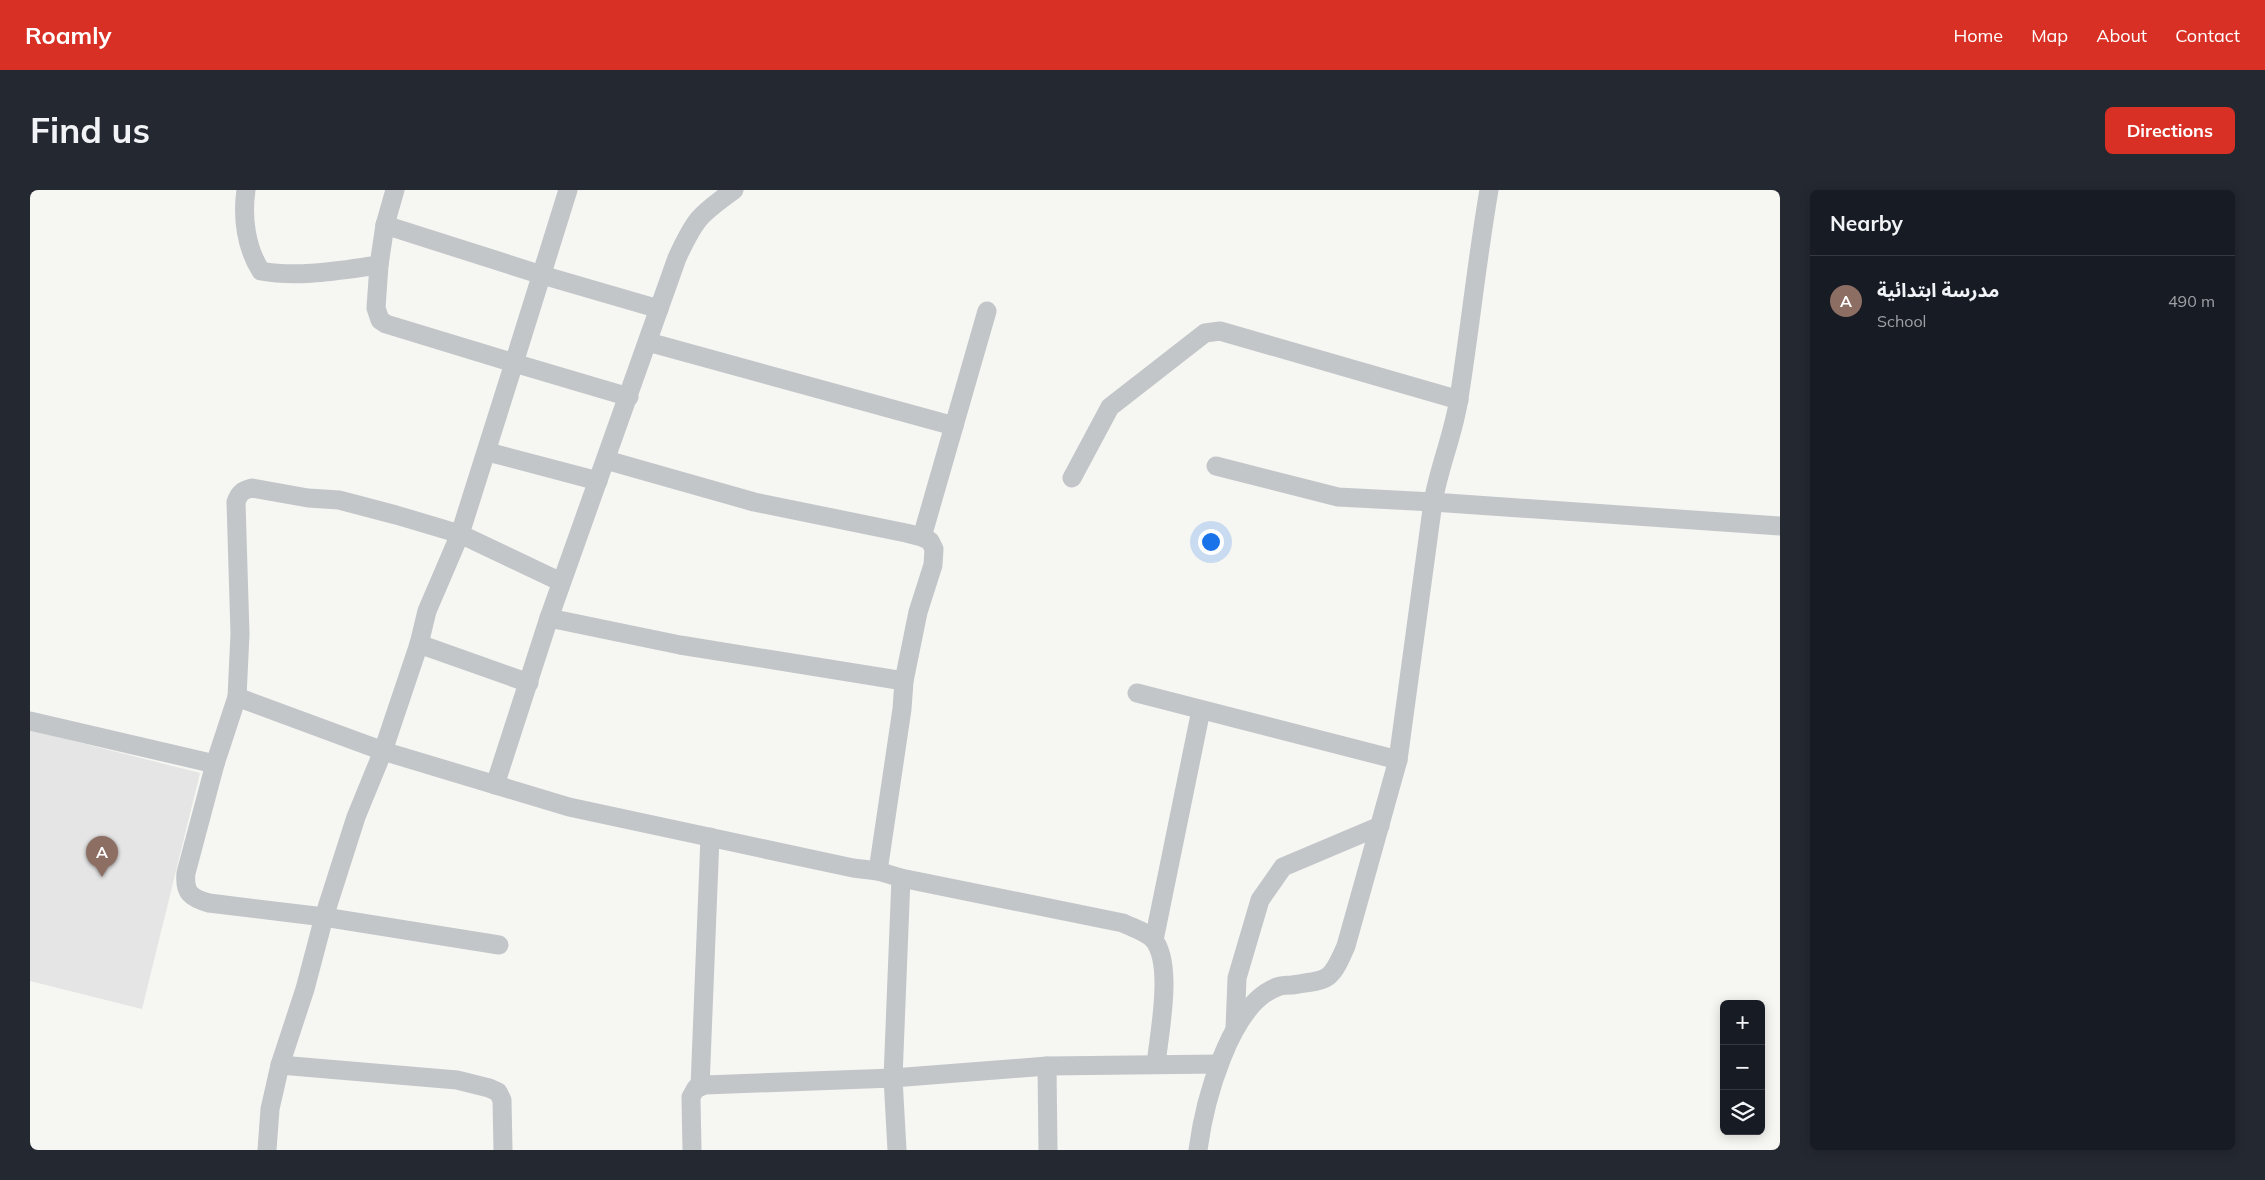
<!DOCTYPE html>
<html lang="en">
<head>
<meta charset="utf-8">
<style>
	:root { --surface:#171b24; --page:#242831; --text:#f1f3f6; --muted:#9ea1a6; --line:#363941; --accent:#d93025 }
	body { margin:0; font-family:Mulish,"Noto Sans Arabic",sans-serif; background:var(--page); color:var(--text) }
	.controls { position:absolute; right:15px; bottom:15px; display:grid; overflow:hidden; border-radius:8px; box-shadow:0 2px 12px #0003 }
	.controls button { width:45px; height:45px; display:grid; place-items:center; padding:0; border:0; border-bottom:1px solid var(--line); background:var(--surface); color:var(--text); font:25px sans-serif }
	.you { position:absolute; left:1180px; top:351px; width:18px; height:18px; margin:-12px; border:4px solid #fff; border-radius:50%; background:#1a73e8; box-shadow:0 0 0 8px #1a73e833 }
	.badge { display:grid; place-items:center; width:32px; height:32px; border-radius:50%; background:var(--accent); color:#fff; font-size:16px; font-weight:700 }
	.pin { position:absolute; translate:-50% -41px; filter:drop-shadow(0 1px 2px #0008) }
	.pin::after { content:''; position:absolute; top:26px; width:18px; height:15px; background:inherit; clip-path:polygon(0 0,100% 0,50% 100%) }
	.list { margin:0; padding:0; list-style:none }
	h2 { display:flex; justify-content:space-between; align-items:center; height:65px; margin:0; padding:0 20px; font-size:21px }
	h2 small { font-size:16px; font-weight:400; color:var(--muted) }
	.list li { display:grid; grid-template-columns:32px 1fr auto; gap:15px; align-items:center; box-sizing:border-box; height:90px; padding:0 20px; border-top:1px solid var(--line) }
	.list b { display:block; font-size:19px; white-space:nowrap }
	.list p { margin:0; font-size:16px; white-space:nowrap; color:var(--muted) }
	.list em { font-size:16px; font-style:normal; color:var(--muted) }
	.icon { flex:none; width:28px; height:28px; fill:none; stroke:currentColor; stroke-width:2; stroke-linecap:round; stroke-linejoin:round }
	.map { position:relative; flex:none; width:1750px; height:960px; overflow:hidden; border-radius:8px }
	header { display:flex; align-items:center; gap:30px; box-sizing:border-box; height:70px; padding:0 25px; background:var(--accent); color:#fff }
	header strong { font-size:24px }
	nav { display:flex; gap:28px; margin-inline-start:auto; font-size:18px }
	.intro { display:flex; align-items:center; justify-content:space-between; box-sizing:border-box; height:120px; padding:0 30px }
	h1 { margin:0; font-size:35px }
	.button { padding:12px 22px; border-radius:8px; background:var(--accent); color:#fff; font-size:18px; font-weight:700 }
	main { display:flex; gap:30px; padding:0 30px }
	aside { flex:1; background:var(--surface); border-radius:8px; box-shadow:0 2px 12px #0003 }
	.map>svg:first-child { display:block }
	.built { fill:#e4e5e4 }
	.lines { fill:none; stroke-linecap:round; stroke-linejoin:round }
	.minor { stroke:#c2c6c9; stroke-width:19 }
</style>
</head>
<body>
<header>
<strong>Roamly</strong>
<nav><a>Home</a><a>Map</a><a>About</a><a>Contact</a></nav>
</header>
<div class="intro"><h1>Find us</h1><a class="button">Directions</a></div>
<main>
<div class="map">
<svg width="1750" height="960" viewBox="0 0 1750 960">
	<rect width="100%" height="100%" fill="#f6f6f3"/>
	<path class="built" d="M0 540 170 583 112 819 0 791Z"/>
	<g class="lines">
		<g class="minor">
			<path d="M216 0C212 27 216 58 231 81 269 88 311 80 349 75"/>
			<path d="M365 0 355 35 349 75 346 118 350 130 356 134 484 173 538 0"/>
			<path d="M1459 0C1447 69 1440 139 1429 208 1424 243 1409 277 1403 312L1750 336"/>
			<path d="M355 35 512 85 629 119"/>
			<path d="M618 152 924 236"/>
			<path d="M458 262 568 291"/>
			<path d="M576 270 724 312 876 343 892 347 900 351 904 359 903 375 888 422 874 491 872 519 848 681"/>
			<path d="M1042 288 1080 217 1175 143 1190 141 1429 210"/>
			<path d="M892 347 957 121"/>
			<path d="M519 428 650 455 874 491"/>
			<path d="M389 454 499 493"/>
			<path d="M1107 503 1368 570"/>
			<path d="M207 507 353 561 539 617 823 678 848 681 871 688 1093 733C1103 738 1115 741 1123 749 1144 773 1129 844 1126 874"/>
			<path d="M0 531 185 574"/>
			<path d="M465 595 519 428 647 68C665 29 669 25 704 0"/>
			<path d="M1124 750 1171 520"/>
			<path d="M469 755 294 727 179 713C161 708 154 703 156 683L185 574 207 507 210 444 206 312C209 303 213 300 222 298L278 308 309 310 366 325 430 344 531 392"/>
			<path d="M1205 839 1207 788 1230 710 1253 677 1350 636"/>
			<path d="M250 875 427 890 459 898 468 902 472 910 473 960"/>
			<path d="M1017 876 1018 960"/>
			<path d="M670 897 680 647"/>
			<path d="M237 960 240 919 250 875 275 799 294 727 326 627 353 561 389 454 397 421 430 344 484 173 599 207"/>
			<path d="M662 960 661 907 666 898 675 895 863 888 1017 876 1189 874"/>
			<path d="M867 960 863 888 871 688"/>
			<path d="M1168 960C1174 914 1199 815 1247 797 1252 795 1258 795 1262 795 1299 789 1300 793 1316 756L1368 570 1403 312 1308 307 1186 276"/>
		</g>
	</g>
</svg>
<div class="controls">
<button>+</button>
<button>−</button>
<button><svg class="icon" aria-label="layers" viewBox="0 0 24 24"><path d="M12 4l9 5-9 5-9-5zM3 14l9 5 9-5"/></svg></button>
</div>
<div class="you"></div>
<div class="pin badge" style="left:72px;top:687px;background:#8d6e63">A</div>
</div>
<aside>
<h2>Nearby<small></small></h2>
<ul class="list">
<li><span class="badge" style="background:#8d6e63">A</span><div><b>مدرسة ابتدائية</b><p>School</p></div><em>490 m</em></li>
</ul>
</aside>
</main>
</body>
</html>
